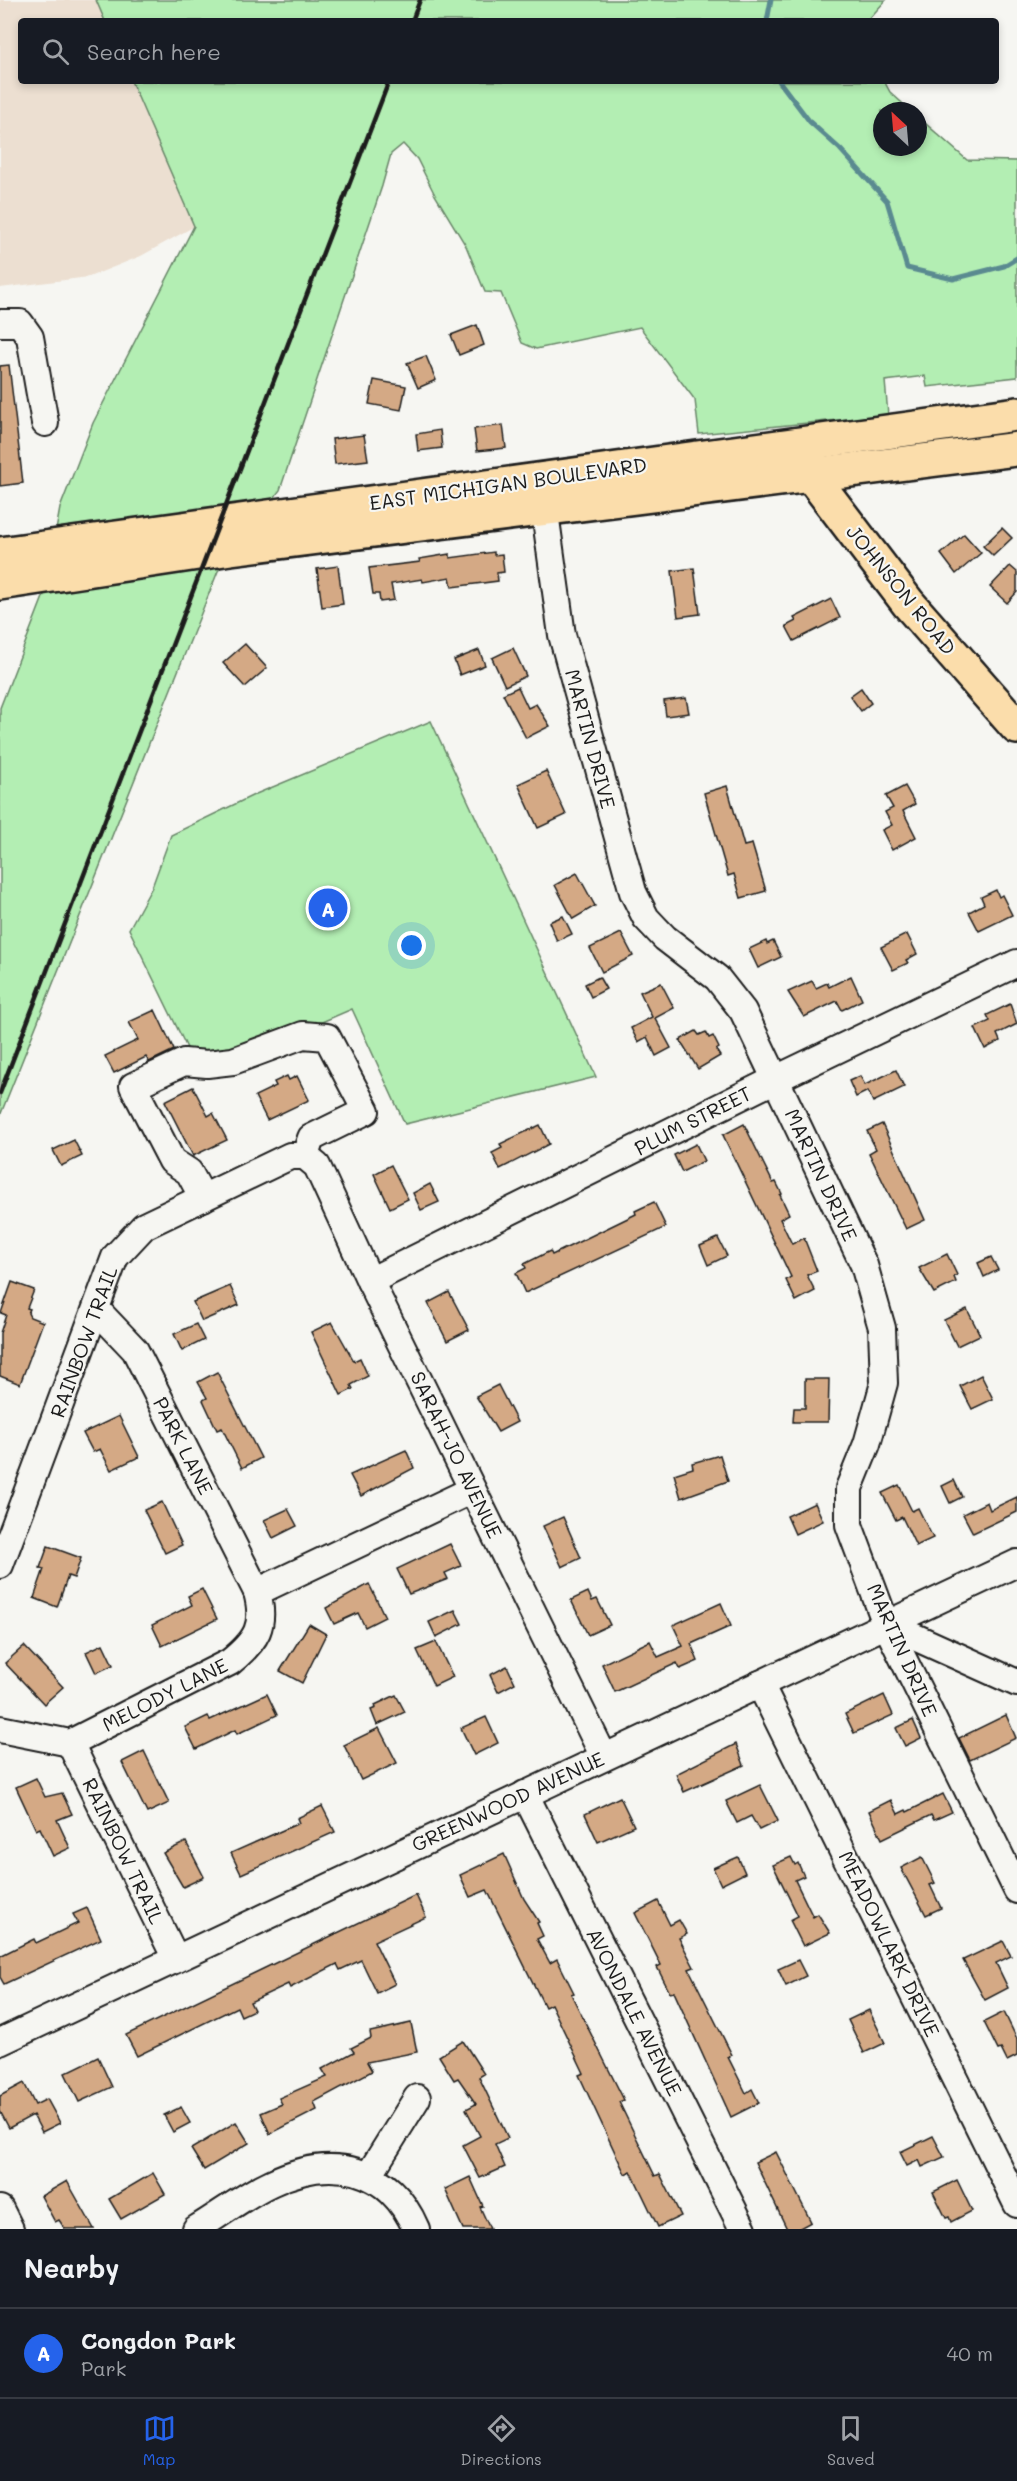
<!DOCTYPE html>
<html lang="en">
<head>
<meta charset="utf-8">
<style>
	:root { --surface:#171b24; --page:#20242c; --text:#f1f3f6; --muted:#9ea1a6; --line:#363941; --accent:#2563eb }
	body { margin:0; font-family:Mali,sans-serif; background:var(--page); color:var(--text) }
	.compass { position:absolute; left:873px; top:102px; width:54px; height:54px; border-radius:50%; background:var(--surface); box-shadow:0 3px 9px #0003; rotate:334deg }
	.you { position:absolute; left:412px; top:946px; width:21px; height:21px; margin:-15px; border:4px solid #fff; border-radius:50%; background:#1a73e8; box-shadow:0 0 0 9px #1a73e833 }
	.badge { display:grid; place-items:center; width:39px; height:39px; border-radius:50%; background:var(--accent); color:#fff; font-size:20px; font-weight:700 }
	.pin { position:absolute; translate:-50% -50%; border:3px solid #fff; box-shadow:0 2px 6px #0006 }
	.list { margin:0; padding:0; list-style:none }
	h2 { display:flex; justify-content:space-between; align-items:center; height:78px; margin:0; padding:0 24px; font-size:26px }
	h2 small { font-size:20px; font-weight:400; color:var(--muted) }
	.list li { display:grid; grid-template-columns:39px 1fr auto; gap:18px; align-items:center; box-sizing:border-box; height:90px; padding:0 24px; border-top:2px solid var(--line) }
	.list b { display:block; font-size:22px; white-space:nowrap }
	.list p { margin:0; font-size:20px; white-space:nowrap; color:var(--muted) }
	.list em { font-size:20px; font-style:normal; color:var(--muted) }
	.icon { flex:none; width:33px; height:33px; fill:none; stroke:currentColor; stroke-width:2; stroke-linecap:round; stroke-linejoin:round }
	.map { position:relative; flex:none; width:1017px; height:2229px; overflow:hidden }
	.search { position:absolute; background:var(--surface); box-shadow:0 3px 9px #0003; left:18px; right:18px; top:18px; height:66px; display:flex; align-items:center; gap:15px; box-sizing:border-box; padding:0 21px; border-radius:6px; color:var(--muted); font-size:22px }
	.sheet { height:168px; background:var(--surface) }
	nav { display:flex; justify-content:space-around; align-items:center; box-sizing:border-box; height:84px; border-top:2px solid var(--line); background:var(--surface); font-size:16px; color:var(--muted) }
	nav a { display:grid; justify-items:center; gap:3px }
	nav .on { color:var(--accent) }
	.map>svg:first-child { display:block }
	.built { fill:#ecdfd1 }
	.green { fill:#b3eeb3; stroke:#688568; stroke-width:1.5 }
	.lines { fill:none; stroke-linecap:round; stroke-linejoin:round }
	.stream { stroke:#5a8a90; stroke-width:5 }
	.building { fill:#d4a985; stroke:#1c1c1c; stroke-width:1.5 }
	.minor-casing { stroke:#1c1c1c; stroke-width:30 }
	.major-casing { stroke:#1c1c1c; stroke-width:38 }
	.minor { stroke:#f6f6f2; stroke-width:26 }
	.major { stroke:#fbddab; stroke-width:33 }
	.rail { stroke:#1c1c1c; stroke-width:4.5 }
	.labels { text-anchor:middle; stroke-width:4.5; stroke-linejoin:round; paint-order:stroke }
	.street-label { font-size:20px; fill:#1c1c1c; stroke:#f6f6f2 }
</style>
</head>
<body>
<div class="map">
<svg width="1017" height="2229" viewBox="0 0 1017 2229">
	<rect width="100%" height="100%" fill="#f6f6f2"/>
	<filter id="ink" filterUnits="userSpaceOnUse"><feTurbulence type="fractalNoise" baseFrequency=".0167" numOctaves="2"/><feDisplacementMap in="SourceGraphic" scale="12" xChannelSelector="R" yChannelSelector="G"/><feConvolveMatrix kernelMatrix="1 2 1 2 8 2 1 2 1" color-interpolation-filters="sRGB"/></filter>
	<g filter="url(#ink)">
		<path class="built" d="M0 0H96L105 21H21V81H131L195 226 141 256 89 277 0 288Z"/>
		<g class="green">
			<path d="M96 0H886L867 21H105Z"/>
			<path d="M131 81H884L890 92 911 111H882V147H918V117L967 160 1017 161V377L927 387 925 376 885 381 888 415 699 434 695 400 640 327 536 349 522 343 501 293 485 292 466 246 435 195 417 159 403 144 391 154 382 186 280 490 218 571 0 1116V708L45 592 60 508 93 423 194 226Z"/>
			<path d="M431 721 596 1077 405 1124 352 1009 217 1067 188 1050 129 929 152 887 171 835 256 794Z"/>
		</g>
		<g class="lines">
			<g class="stream">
				<path d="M767 21 771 0"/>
				<path d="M779 81 810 122 840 149 887 201 907 268 953 279 1004 266 1017 258"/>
			</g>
		</g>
		<g class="building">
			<path d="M477 325 484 345 459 355 451 335Z"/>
			<path d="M426 356 436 380 418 388 407 363Z"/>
			<path d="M9 365 23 483 0 486V366Z"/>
			<path d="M374 380 406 386 401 410 369 404Z"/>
			<path d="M503 425 506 448 477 451 474 429Z"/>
			<path d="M440 430 442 448 418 451 416 434Z"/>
			<path d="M364 435 368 460 335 464 332 439Z"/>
			<path d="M1002 528 1012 538 993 556 983 546Z"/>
			<path d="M964 534 981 553 956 574 941 554Z"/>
			<path d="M494 552V555L502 554 504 572 497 573 498 581 452 587 450 577 423 582 422 579 391 584 394 600 380 602 379 594H373L369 568 420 562 419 559 450 554V558Z"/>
			<path d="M338 566 343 604 322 607 317 569Z"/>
			<path d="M1010 566 1017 572V592L1007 603 990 587Z"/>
			<path d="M694 568 700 614 678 617 672 571Z"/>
			<path d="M831 599 840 618 794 641 786 626 796 621 794 618Z"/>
			<path d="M245 644 267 668 245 687 223 663Z"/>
			<path d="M513 648 526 676 505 686 492 658Z"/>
			<path d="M479 650 485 665 460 675 454 660Z"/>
			<path d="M518 687 528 708 536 704 550 726 526 738 503 694Z"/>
			<path d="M861 688 871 703 861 711 850 696Z"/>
			<path d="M686 698 689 713 666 716 664 701Z"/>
			<path d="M546 771 566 815 538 828 518 784Z"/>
			<path d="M727 786 744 846 752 844 766 891 741 898 734 874 728 876 704 793Z"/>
			<path d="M905 786 915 804 903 811 916 837 892 850 882 830 892 825 885 812 893 808 886 796Z"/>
			<path d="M577 873 595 906 573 919 555 885Z"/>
			<path d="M996 890 999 897 1002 895 1012 915 979 931 969 912 984 904 981 897Z"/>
			<path d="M563 916 572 934 557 941 549 922Z"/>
			<path d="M621 933 633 956 602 972 590 948Z"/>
			<path d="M907 934 917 954 906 960 908 963 893 970 881 947Z"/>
			<path d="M766 941 767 944 773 941 781 957 758 968 749 949Z"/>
			<path d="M851 976 862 1000 842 1010 837 1001 804 1017 788 992 812 981 816 988 827 983 829 987Z"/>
			<path d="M599 977 606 989 591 997 585 984Z"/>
			<path d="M661 983 674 1008 655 1018 671 1048 656 1056 647 1037 638 1042 631 1028 652 1017 640 992Z"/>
			<path d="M1010 1004 1017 1024 997 1034 1000 1041 985 1049 975 1028 990 1021 987 1015Z"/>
			<path d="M155 1010 174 1050 149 1062 146 1057 114 1073 105 1056 138 1040 129 1022Z"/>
			<path d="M696 1031 699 1035 706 1032 709 1038 713 1036 719 1048 716 1050 720 1056 698 1069 680 1040Z"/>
			<path d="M896 1070 904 1087 873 1102 868 1091 856 1097 849 1081 860 1076 865 1085Z"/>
			<path d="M287 1076 289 1080 297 1076 309 1100 267 1120 255 1096 276 1086 274 1082Z"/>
			<path d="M193 1087 208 1116 213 1113 227 1140 193 1156 165 1101Z"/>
			<path d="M744 1124 773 1183 776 1182 782 1194 780 1195 789 1214 780 1219 792 1244 804 1238 817 1271 807 1275 815 1291 796 1301 786 1280 791 1277 723 1135Z"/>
			<path d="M882 1124 925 1220 906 1229 869 1153 876 1149 867 1131Z"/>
			<path d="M540 1125 549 1144 500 1169 492 1153 502 1148 500 1144Z"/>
			<path d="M74 1140 82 1156 61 1166 53 1150Z"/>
			<path d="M696 1144 704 1161 682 1172 674 1155Z"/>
			<path d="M391 1165 408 1199 390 1208 374 1174Z"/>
			<path d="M430 1184 439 1202 421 1210 413 1193Z"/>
			<path d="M654 1202 666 1227 525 1293 516 1273 526 1268 524 1264 550 1251 552 1255 636 1214 635 1211Z"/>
			<path d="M718 1238 727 1256 708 1265 700 1246Z"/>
			<path d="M947 1254 957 1275 954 1277 956 1282 934 1293 919 1268Z"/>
			<path d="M991 1257 998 1270 984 1277 978 1263Z"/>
			<path d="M12 1282 34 1290 27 1308 30 1309 28 1313 30 1317 43 1322 20 1384 0 1376V1333L6 1315 1 1313Z"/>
			<path d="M230 1286 239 1305 202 1321 193 1302Z"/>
			<path d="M449 1292 469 1330 447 1341 428 1303Z"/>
			<path d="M967 1309 980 1335 957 1346 944 1320Z"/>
			<path d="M332 1322 354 1361 360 1358 368 1376 351 1385 353 1389 341 1395 311 1332Z"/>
			<path d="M196 1324 204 1340 182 1351 174 1334Z"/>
			<path d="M217 1372 261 1458 242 1468 222 1428 217 1430 203 1400 207 1398 198 1382Z"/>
			<path d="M981 1375 993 1399 972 1409 960 1386Z"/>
			<path d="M805 1379H829L828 1422H793L794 1408H805Z"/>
			<path d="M498 1385 517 1422 498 1432 476 1396Z"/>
			<path d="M119 1416 139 1457 111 1470 100 1449 93 1452 83 1433Z"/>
			<path d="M406 1450 414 1468 361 1496 350 1475Z"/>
			<path d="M720 1455 728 1481 681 1498 674 1474 693 1468 692 1463Z"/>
			<path d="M954 1480 962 1497 950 1503 942 1486Z"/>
			<path d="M899 1485 912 1511 918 1508 933 1538 916 1546 902 1517 896 1520 882 1493Z"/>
			<path d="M1017 1497V1512L973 1533 963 1514 987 1502 990 1510Z"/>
			<path d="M162 1502 182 1545 165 1553 144 1510Z"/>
			<path d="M815 1503 823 1521 795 1534 787 1516Z"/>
			<path d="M288 1509 297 1526 273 1538 264 1520Z"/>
			<path d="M563 1517 581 1558 562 1567 543 1526Z"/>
			<path d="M450 1544 461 1566 445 1573 448 1579 409 1594 397 1569Z"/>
			<path d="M48 1546 81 1558 74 1578 68 1576 57 1607 34 1598 44 1569 40 1568Z"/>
			<path d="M369 1584 385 1617 365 1627 358 1613 334 1624 326 1608Z"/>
			<path d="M202 1589 217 1619 162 1646 152 1625 192 1605 188 1596Z"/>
			<path d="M588 1592 592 1601 597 1599 610 1625 588 1635 571 1600Z"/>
			<path d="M721 1603 731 1626 691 1644 698 1661 680 1669 677 1663 615 1692 602 1664 650 1641 658 1657 683 1646 673 1625Z"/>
			<path d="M455 1610 462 1624 436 1637 429 1622Z"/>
			<path d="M309 1624 326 1634 302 1683 280 1671Z"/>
			<path d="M436 1642 453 1677 434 1686 417 1650Z"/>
			<path d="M103 1644 113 1665 96 1673 86 1652Z"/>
			<path d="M24 1646 63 1687 44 1704 5 1663Z"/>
			<path d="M507 1666 515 1683 498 1692 490 1675Z"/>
			<path d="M267 1694 277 1715 237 1734 235 1730 196 1749 185 1727 208 1716 210 1720Z"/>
			<path d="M396 1695 405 1712 377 1725 371 1710 376 1708 375 1705Z"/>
			<path d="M884 1695 893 1715 854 1733 845 1714Z"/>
			<path d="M1006 1715 1016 1738 970 1760 959 1738Z"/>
			<path d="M486 1717 498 1743 474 1755 461 1728Z"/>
			<path d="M913 1720 921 1738 905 1746 896 1728Z"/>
			<path d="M379 1728 397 1763 361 1780 344 1745Z"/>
			<path d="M736 1744 744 1765 684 1792 676 1774Z"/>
			<path d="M144 1751 169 1803 147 1813 122 1762Z"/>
			<path d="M36 1778 45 1797 62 1793 72 1814 57 1820 70 1848 53 1856 40 1828 36 1830 16 1787Z"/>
			<path d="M760 1785 778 1821 759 1830 751 1816 737 1823 726 1801Z"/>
			<path d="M943 1794 952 1812 934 1820 931 1815 882 1839 869 1811 891 1800 898 1814 906 1810 907 1812Z"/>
			<path d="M620 1797 634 1826 598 1842 585 1814Z"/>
			<path d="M322 1806 335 1832 241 1874 231 1853 299 1823 297 1818Z"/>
			<path d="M186 1842 204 1877 183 1887 163 1853Z"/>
			<path d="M504 1854 524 1899 539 1922 537 1923 543 1936 537 1939 550 1963 557 1959 574 1993 571 1994 624 2100 619 2102 655 2176 660 2174 681 2216 658 2227 631 2171 625 2174 579 2075 584 2073 551 2004 545 2007 487 1890 470 1897 460 1875Z"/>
			<path d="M738 1857 745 1873 721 1885 713 1868Z"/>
			<path d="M791 1857 795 1865 798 1863 804 1876 795 1880 813 1917 818 1914 830 1933 803 1946 790 1920 798 1916 773 1865Z"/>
			<path d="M922 1857 935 1883 930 1885 941 1908 926 1915 901 1868Z"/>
			<path d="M416 1895 426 1917 374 1941 395 1984 377 1993 361 1960 340 1970 337 1964 290 1988 288 1984 250 2002 254 2010 241 2016 237 2007 137 2056 126 2035Z"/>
			<path d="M658 1901 670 1925 679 1920 687 1934 679 1938 694 1967 689 1969 732 2055 728 2057 746 2093 752 2089 759 2103 731 2117 674 1992 670 1993 657 1967 661 1965 635 1913Z"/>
			<path d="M87 1908 101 1939 4 1984 0 1977V1956L34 1939 36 1943 78 1923 73 1914Z"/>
			<path d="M1003 1941 1011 1956 996 1963 1008 1988 985 2000 963 1960Z"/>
			<path d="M798 1960 806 1976 786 1986 778 1969Z"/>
			<path d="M869 2010 885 2043 864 2053 848 2020Z"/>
			<path d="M1004 2012 1017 2039V2056L1007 2061 1001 2049 998 2050 984 2022Z"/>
			<path d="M411 2023 417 2052 367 2062 372 2071 314 2102 317 2110 270 2134 261 2113 282 2104 279 2098 327 2077 322 2069 354 2052 351 2048 371 2038 370 2032Z"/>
			<path d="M463 2041 484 2074 479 2077 508 2138 495 2144 505 2167 480 2178 463 2145 480 2136 466 2109 476 2104 458 2078 454 2080 439 2056Z"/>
			<path d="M98 2057 112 2087 79 2102 65 2073Z"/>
			<path d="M24 2083 35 2105 47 2099 60 2123 42 2132 33 2115 9 2128 0 2111V2096Z"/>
			<path d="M181 2107 190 2123 173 2132 164 2115Z"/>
			<path d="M236 2122 249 2143 204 2170 191 2149Z"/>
			<path d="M933 2136 944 2157 922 2167 919 2160 907 2166 900 2152Z"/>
			<path d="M776 2152 811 2222 798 2229H787L755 2162Z"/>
			<path d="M153 2173 165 2194 121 2219 109 2199Z"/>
			<path d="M470 2177 483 2206 480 2207 490 2229H463L445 2189Z"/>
			<path d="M957 2180 972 2211 951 2222 949 2217 946 2218 933 2192Z"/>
			<path d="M67 2181 94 2229H65L59 2220 55 2222 41 2196Z"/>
		</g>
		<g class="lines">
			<g class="minor-casing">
				<g id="minor">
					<path d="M0 323H20L30 337 45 423"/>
					<path d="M542 491 562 635 633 892 646 918 665 938 717 978 743 1011 864 1265 882 1328 884 1383 867 1444 849 1488V1525L886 1624 1017 1890"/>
					<path d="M305 1156 317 1166 370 1281 604 1757"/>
					<path d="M203 1198 189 1172 172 1161 133 1086 184 1062 207 1064 233 1061 303 1035 327 1037 366 1111 311 1138 305 1156"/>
					<path d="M370 1281 776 1079 1017 963"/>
					<path d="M97 1310 135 1350 257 1592"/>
					<path d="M0 1565 115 1257 144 1226 290 1156H305"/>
					<path d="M886 1624 1017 1683"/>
					<path d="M760 1684 1017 2204"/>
					<path d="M0 1729 70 1743 230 1662C257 1640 266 1626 257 1592L472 1490"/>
					<path d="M70 1743 176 1959"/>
					<path d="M525 1794 743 2229"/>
					<path d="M0 2042 1017 1563"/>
					<path d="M369 2175 417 2098"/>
					<path d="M0 2209 10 2229"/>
					<path d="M196 2229C221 2214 245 2195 271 2183 331 2154 389 2166 416 2229"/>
				</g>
			</g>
			<g class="major-casing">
				<g id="major">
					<path d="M807 456 810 474 908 603 1017 727"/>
					<path d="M0 554 1017 414"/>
					<path d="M0 583 231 548 1017 449"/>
				</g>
			</g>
			<use href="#minor" class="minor"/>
			<use href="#major" class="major"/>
			<g class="rail">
				<path d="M412 21 420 0"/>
				<path d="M0 1093 389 81"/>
			</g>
		</g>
	</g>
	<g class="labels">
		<g class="street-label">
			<text transform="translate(508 484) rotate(-8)" y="7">EAST MICHIGAN BOULEVARD</text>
			<text transform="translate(901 590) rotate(51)" y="7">JOHNSON ROAD</text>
			<text transform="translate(590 739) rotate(75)" y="7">MARTIN DRIVE</text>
			<text transform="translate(693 1121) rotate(-27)" y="7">PLUM STREET</text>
			<text transform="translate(821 1175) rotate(65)" y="7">MARTIN DRIVE</text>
			<text transform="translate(84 1342) rotate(-70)" y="7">RAINBOW TRAIL</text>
			<text transform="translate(183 1446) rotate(63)" y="7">PARK LANE</text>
			<text transform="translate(456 1455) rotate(64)" y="7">SARAH-JO AVENUE</text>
			<text transform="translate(902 1650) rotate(66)" y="7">MARTIN DRIVE</text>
			<text transform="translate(165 1695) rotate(-27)" y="7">MELODY LANE</text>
			<text transform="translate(508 1802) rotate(-25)" y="7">GREENWOOD AVENUE</text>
			<text transform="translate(123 1851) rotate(64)" y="7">RAINBOW TRAIL</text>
			<text transform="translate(889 1944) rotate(64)" y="7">MEADOWLARK DRIVE</text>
			<text transform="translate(634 2012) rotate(63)" y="7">AVONDALE AVENUE</text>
		</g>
	</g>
</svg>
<svg class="compass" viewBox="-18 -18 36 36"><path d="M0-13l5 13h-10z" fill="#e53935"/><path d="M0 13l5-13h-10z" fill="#9ea1a6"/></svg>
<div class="you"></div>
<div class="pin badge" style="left:328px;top:908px">A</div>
<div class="search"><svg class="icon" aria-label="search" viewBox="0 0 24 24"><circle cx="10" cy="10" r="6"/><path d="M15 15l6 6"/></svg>Search here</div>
</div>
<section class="sheet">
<h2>Nearby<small></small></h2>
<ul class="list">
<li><span class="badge">A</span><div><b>Congdon Park</b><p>Park</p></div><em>40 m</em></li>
</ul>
</section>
<nav>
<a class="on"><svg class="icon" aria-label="map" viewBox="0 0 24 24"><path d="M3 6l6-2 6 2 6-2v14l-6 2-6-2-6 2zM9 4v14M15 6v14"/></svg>Map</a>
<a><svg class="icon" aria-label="directions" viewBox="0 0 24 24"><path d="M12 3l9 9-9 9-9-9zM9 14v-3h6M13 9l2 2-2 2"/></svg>Directions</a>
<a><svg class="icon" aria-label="saved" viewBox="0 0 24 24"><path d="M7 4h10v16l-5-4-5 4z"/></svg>Saved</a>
</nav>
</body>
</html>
